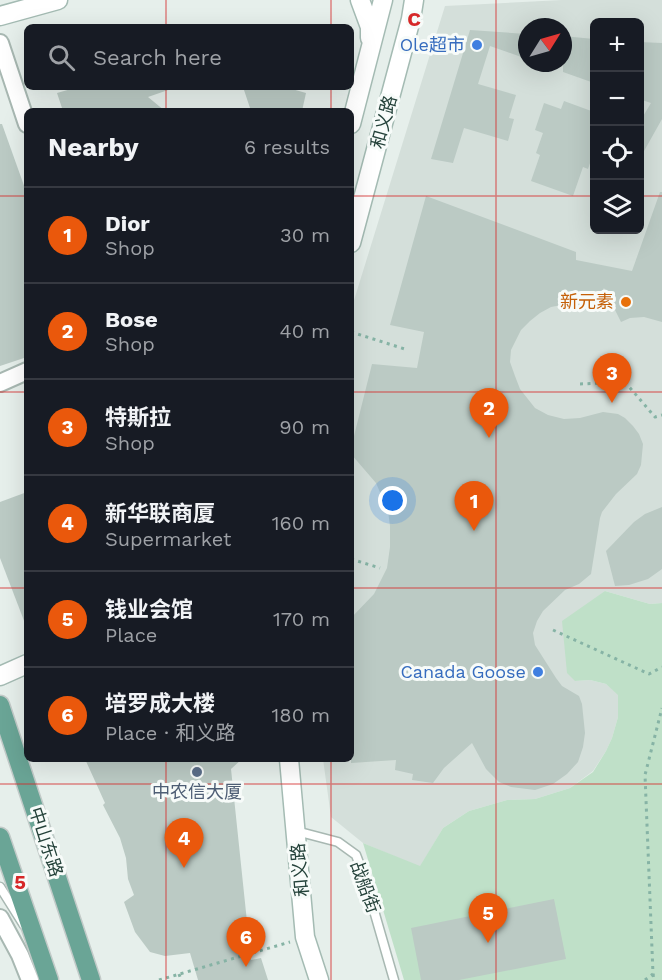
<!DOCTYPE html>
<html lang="en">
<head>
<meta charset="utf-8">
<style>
	:root { --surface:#171b24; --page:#242831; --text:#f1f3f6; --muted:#9ea1a6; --line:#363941; --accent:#ea580c }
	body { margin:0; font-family:"Work Sans","Noto Sans SC",sans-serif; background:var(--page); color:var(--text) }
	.controls { position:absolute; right:18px; top:18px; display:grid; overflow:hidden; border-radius:9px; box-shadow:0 6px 24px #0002 }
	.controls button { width:54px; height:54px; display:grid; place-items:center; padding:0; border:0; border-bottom:2px solid var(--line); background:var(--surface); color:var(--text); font:30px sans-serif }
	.compass { position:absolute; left:518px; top:18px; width:54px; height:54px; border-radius:50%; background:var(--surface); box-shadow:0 6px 24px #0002; rotate:53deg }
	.you { position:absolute; left:393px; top:501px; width:21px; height:21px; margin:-15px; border:4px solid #fff; border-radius:50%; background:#1a73e8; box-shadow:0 0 0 9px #1a73e833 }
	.badge { display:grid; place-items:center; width:39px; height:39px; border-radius:50%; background:var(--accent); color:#fff; font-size:20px; font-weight:700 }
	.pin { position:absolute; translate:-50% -50px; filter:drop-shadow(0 2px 3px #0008) }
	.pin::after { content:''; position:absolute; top:32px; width:21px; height:18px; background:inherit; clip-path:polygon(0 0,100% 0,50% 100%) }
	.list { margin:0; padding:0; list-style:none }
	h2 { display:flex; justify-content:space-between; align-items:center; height:78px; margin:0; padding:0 24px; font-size:26px }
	h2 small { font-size:20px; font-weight:400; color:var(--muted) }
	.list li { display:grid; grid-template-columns:39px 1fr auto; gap:18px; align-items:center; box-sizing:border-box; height:96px; padding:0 24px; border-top:2px solid var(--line) }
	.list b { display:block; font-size:22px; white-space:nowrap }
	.list p { margin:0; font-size:20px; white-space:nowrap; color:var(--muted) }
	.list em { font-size:20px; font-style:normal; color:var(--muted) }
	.icon { flex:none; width:33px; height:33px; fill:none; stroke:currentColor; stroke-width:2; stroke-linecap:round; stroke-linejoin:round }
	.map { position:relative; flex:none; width:662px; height:980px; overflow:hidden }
	.search { position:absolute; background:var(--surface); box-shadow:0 6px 24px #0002; left:24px; top:24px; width:330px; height:66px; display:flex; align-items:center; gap:15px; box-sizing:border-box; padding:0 21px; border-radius:9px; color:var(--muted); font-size:22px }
	.panel { position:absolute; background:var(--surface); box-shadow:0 6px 24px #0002; left:24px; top:108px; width:330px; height:654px; border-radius:9px }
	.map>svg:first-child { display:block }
	.built { fill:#d4dfda; fill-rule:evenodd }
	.green { fill:#bfe0c8 }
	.building { fill:#bbcac4 }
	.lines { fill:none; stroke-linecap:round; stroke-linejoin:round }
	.lane-casing { stroke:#a8b8b2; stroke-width:11 }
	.street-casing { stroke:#a8b8b2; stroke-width:20 }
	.secondary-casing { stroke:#a4bbb3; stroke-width:21 }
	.primary-casing { stroke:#c2cac8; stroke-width:21 }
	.path { stroke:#86b3a5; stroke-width:3; stroke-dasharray:3 4.5; stroke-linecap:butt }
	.lane { stroke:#fff; stroke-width:8 }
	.street { stroke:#fff; stroke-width:16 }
	.secondary { stroke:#fff; stroke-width:18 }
	.primary { stroke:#6aa596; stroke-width:18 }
	.grid { fill:none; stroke:#d62828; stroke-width:1.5; stroke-opacity:0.55 }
	.shop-dot { fill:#3f7fe0; stroke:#f7fbf9; stroke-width:2 }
	.food-dot { fill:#e8710a; stroke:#f7fbf9; stroke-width:2 }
	.service-dot { fill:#5c6f8a; stroke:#f7fbf9; stroke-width:2 }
	.labels { text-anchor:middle; stroke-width:6; stroke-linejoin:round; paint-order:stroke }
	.shop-label { font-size:18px; fill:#366cbe; stroke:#f7fbf9; text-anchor:end }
	.street-label { font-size:18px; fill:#24423a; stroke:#f7fbf9 }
	.food-label { font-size:18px; fill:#c56008; stroke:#f7fbf9; text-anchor:end }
	.service-label { font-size:18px; fill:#4e5e75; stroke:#f7fbf9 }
	.grid-label { font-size:20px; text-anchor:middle; font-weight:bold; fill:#d62828; stroke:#f7fbf9; stroke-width:6; stroke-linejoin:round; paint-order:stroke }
</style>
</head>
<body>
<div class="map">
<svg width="662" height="980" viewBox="0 0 662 980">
	<rect width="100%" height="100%" fill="#e6efeb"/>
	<path class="built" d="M562 0H662V603L650 604 605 591 575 681 590 680 606 684 618 694V717L612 738 606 751 593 771 570 788 535 799 507 800 469 811 443 828 420 867 363 843 331 817 323 759H351V310L445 6ZM594 22H640V230H594ZM527 27H563V63H527Z"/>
	<path class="green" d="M605 591 650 604 662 603V980H404L363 843 420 866 443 828 469 811 507 800 535 799 570 788 593 772 606 751 612 738 618 717V695L606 684 590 680 575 681 567 673 562 621Z"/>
	<g class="building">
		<path d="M470 30 527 34V59L490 46 478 84 516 95 509 118 514 119 508 141 464 128 453 163 431 159Z"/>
		<path d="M563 36 594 39V83L563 72Z"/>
		<path d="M639 42 662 43V119L639 160V123L651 103 639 99Z"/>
		<path d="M78 87H170L171 89 148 97 165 111H63L57 93Z"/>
		<path d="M243 87H285L306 93 302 111H251Z"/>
		<path d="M564 101 594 112V151L588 169 583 167 573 196 531 181 540 155 536 153 543 133 535 130 544 103 561 109Z"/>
		<path d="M0 124H2L27 194V357L0 366Z"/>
		<path d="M660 192H662V322L644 317 630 318 621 322 604 288 593 307 567 304 551 307 540 313 530 321 521 330 511 350 510 362 515 376 520 389 535 408 548 415 564 419 580 418 603 412 618 414 625 418 633 426 639 434 643 444 641 465 637 474 616 494 602 512 600 518 591 574 579 584 565 590 543 611 537 621 533 633 535 645 556 678 562 686 579 696 582 704 585 733 583 747 578 762 567 774 553 784 535 790 511 787 499 782 486 769 472 743 444 768 433 783 412 780 413 774 395 770 396 760 351 763V618L374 594 387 568 390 547V526L388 511 376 483 351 454V448L372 364 417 368 424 332 390 325 426 196 576 252V260L632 271Z"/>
		<path d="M27 492V626H26L0 558V502Z"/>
		<path d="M662 507V569L648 579 629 585 615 586 606 551 634 522 645 514Z"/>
		<path d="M85 759H242L231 769 251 960 261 958 268 980H198L190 953 165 956 150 952 135 932 124 902 134 895 128 879 126 858 120 838 103 805 105 803Z"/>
		<path d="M554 899 566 959 459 980H421L411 928Z"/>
	</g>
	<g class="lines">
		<g class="lane-casing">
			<g id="lane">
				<path d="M296 831 338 842 356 855 364 876 394 980"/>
				<path d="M0 887 24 925"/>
			</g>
		</g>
		<g class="street-casing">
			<g id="street">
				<path d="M0 43 27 124"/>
				<path d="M0 383 27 371"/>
				<path d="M0 918 20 955 30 980"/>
			</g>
		</g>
		<g class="secondary-casing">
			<g id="secondary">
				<path d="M360 0 370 27V38"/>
				<path d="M0 16 58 0"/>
				<path d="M351 124 383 0"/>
				<path d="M351 243 411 19 414 0"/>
				<path d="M0 676 27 664"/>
				<path d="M289 759 305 937 319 980"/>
			</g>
		</g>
		<g class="primary-casing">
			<g id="primary">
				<path d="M0 705 91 980"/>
				<path d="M0 837 49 980"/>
			</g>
		</g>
		<g class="path">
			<path d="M351 332 408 350"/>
			<path d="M580 384 625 382 655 417 662 415"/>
			<path d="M351 559 380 568"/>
			<path d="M553 630 649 674 662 667"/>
			<path d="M179 974 181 980"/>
			<path d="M653 974 654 980"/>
			<path d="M159 980 290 942"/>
			<path d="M645 980 653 974 645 775 662 708"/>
		</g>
		<use href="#lane" class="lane"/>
		<use href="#street" class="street"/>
		<use href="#secondary" class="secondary"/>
		<use href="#primary" class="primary"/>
	</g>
	<path class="grid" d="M166 0V27M331 0V27M496 0V980M166 87V111M331 87V111M0 196H27M351 196H594M640 196H662M0 392H27M351 392H662M0 588H27M351 588H662M166 759V980M331 759V980M0 784H662"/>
	<g class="shop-dot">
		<circle cx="477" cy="45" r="6"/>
		<circle cx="538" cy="672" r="6"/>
	</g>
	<circle class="food-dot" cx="626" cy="302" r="6"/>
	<circle class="service-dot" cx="197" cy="772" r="6"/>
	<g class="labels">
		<g class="shop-label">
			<text x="465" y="51">Ole超市</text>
			<text x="526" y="678">Canada Goose</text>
		</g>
		<g class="street-label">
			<text transform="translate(384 122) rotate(-75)" y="6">和义路</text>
			<text transform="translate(46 842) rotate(72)" y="6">中山东路</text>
			<text transform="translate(300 870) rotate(-95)" y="6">和义路</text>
			<text transform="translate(365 887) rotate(70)" y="6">战船街</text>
		</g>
		<g class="food-label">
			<text x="614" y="308">新元素</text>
		</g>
		<g class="service-label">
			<text x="197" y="798">中农信大厦</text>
		</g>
	</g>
	<g class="grid-label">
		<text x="414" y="26">C</text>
		<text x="20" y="889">5</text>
	</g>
</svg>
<div class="controls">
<button>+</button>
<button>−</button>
<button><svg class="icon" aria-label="locate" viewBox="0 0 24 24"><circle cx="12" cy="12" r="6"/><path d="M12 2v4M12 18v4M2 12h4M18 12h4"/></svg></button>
<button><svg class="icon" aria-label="layers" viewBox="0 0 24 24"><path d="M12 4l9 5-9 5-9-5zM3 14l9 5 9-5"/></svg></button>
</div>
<svg class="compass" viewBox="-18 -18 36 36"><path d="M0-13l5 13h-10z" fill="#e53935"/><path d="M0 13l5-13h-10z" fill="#9ea1a6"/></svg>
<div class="you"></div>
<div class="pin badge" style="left:474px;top:531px">1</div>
<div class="pin badge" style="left:489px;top:438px">2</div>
<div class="pin badge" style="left:612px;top:403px">3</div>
<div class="pin badge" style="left:184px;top:868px">4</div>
<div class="pin badge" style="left:488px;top:943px">5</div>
<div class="pin badge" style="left:246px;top:967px">6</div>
<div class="search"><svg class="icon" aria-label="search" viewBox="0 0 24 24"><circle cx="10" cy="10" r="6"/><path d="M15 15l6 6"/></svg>Search here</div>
<section class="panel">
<h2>Nearby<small>6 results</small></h2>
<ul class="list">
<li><span class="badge">1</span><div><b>Dior</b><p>Shop</p></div><em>30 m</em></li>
<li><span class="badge">2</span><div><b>Bose</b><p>Shop</p></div><em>40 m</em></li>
<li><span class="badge">3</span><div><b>特斯拉</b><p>Shop</p></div><em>90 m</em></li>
<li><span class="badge">4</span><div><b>新华联商厦</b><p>Supermarket</p></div><em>160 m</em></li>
<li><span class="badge">5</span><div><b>钱业会馆</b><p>Place</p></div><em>170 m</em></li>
<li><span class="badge">6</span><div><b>培罗成大楼</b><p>Place · 和义路</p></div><em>180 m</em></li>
</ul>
</section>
</div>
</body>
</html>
